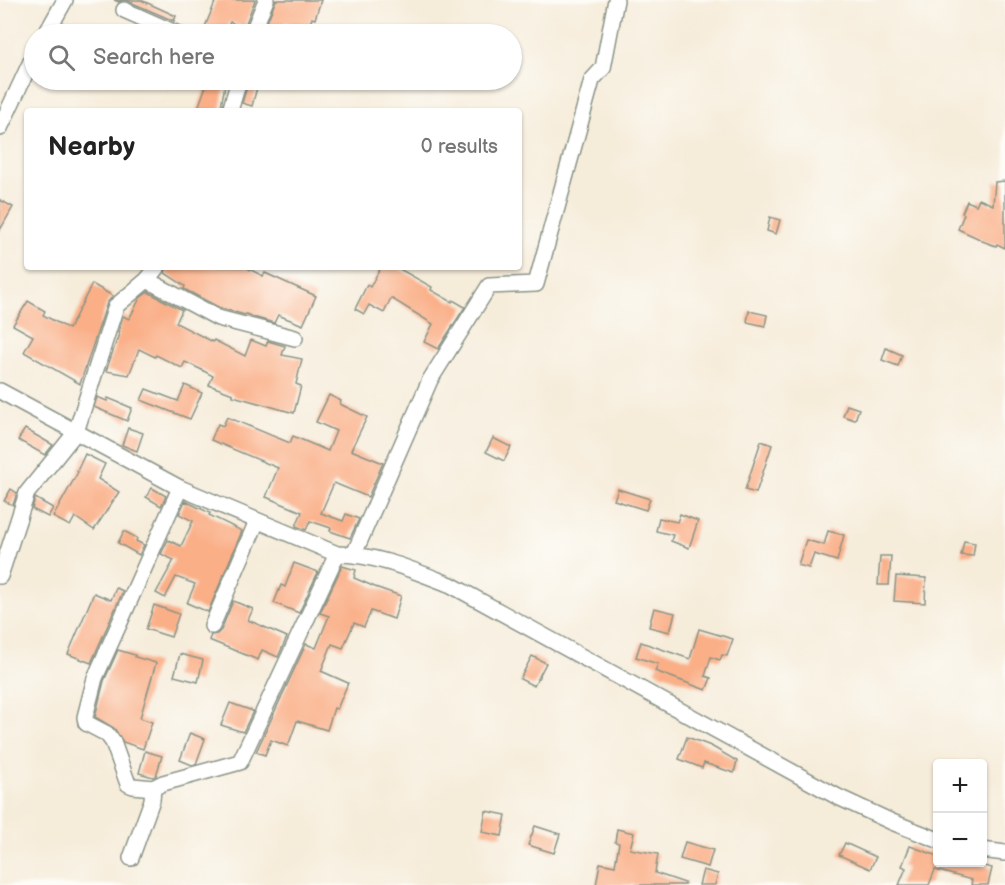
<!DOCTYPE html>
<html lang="en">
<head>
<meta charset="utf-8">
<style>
	:root { --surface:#fff; --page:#f2f2f2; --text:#222; --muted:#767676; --line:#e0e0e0 }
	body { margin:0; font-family:"Balsamiq Sans",sans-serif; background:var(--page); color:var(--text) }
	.controls { position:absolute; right:18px; bottom:18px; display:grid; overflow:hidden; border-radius:6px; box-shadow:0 2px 4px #0004 }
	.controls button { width:54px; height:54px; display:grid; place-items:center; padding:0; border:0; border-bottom:2px solid var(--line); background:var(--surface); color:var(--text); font:30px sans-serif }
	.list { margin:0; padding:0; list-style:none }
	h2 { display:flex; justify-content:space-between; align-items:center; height:78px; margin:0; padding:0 24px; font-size:26px }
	h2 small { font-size:20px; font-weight:400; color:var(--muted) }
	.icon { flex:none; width:33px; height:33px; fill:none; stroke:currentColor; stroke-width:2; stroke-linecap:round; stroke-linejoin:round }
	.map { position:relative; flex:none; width:1005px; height:885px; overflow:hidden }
	.search { position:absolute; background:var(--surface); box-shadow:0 2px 4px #0004; left:24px; top:24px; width:498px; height:66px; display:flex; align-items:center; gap:15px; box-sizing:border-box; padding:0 21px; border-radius:33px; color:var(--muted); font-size:22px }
	.panel { position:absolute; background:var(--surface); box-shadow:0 2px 4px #0004; left:24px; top:108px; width:498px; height:162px; border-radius:6px }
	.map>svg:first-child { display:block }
	.building { fill:#faaf87 }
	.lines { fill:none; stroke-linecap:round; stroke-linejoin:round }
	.minor-casing { stroke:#8a9487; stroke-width:18 }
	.minor { stroke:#fff; stroke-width:15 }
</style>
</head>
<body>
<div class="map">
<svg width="1005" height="885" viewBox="0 0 1005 885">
	<rect width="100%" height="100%" fill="#fdfcf7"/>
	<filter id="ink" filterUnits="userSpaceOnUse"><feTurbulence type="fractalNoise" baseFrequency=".0167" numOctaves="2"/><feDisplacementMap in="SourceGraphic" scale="12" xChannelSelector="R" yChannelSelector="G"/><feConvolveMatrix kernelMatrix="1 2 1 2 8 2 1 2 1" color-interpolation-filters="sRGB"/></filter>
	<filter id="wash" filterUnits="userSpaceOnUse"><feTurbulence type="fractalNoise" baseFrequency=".008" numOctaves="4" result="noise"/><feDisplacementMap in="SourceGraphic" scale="24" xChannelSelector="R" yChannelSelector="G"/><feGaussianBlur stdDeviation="1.35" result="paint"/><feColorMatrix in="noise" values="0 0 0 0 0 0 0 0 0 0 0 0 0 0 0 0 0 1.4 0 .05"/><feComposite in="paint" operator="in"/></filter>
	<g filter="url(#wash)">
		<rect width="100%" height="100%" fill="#f6ecda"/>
		<g id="blocks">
			<g class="building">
				<path d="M114 0H141L176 16 174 21 128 1 124 0 119 2Z"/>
				<path d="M216 0H255L244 28 230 22 224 34H202Z"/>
				<path d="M276 0H321L315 19 312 18 308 30 285 22 282 30 279 29 278 34H262Z"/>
				<path d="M208 80H226L220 111H197Z"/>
				<path d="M249 80H259L252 106 242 103Z"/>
				<path d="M1005 181V248L997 244 996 246 982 241V240L958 229 964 214 962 213 967 201 976 205 979 199 993 205 995 182Z"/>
				<path d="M0 200 13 207 0 230Z"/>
				<path d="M770 217 780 220 776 234 767 231Z"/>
				<path d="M167 267H245L263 276 265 273 316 296 303 325 278 315 274 323 253 317 246 314 245 315 220 308 184 289 185 286 165 273Z"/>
				<path d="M381 267H396L432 287 431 290 452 302 453 300 465 307 438 349 424 342 433 324 391 298 384 313 369 305 364 314 355 309 367 285 370 287Z"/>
				<path d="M92 284 113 296 107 303 80 384 24 352 33 336 13 325 28 301 45 311 43 315 69 329Z"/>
				<path d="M148 292 182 310 176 323 213 342 214 340 245 356 251 340 266 346 268 341 285 346 282 355 302 359 296 384 301 386 294 413 233 396V394L209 385 213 376 200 369 185 362 182 368 156 355 155 357 139 349 129 375 106 371 119 334 118 333 123 316 129 319 140 298Z"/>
				<path d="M749 311 767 315 765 326 747 322Z"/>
				<path d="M886 348 902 355 898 366 882 360Z"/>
				<path d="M185 385 202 393 190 419 141 400 146 389 178 401Z"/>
				<path d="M329 395 341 401 340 404 367 417 351 450 383 463 368 497 334 483 321 513 343 521 346 514 359 519 350 538 330 531 331 528 310 521 306 530 296 526 302 512 266 497 278 468 211 440 218 424 223 426 227 417 290 443 293 436 328 451 336 431 316 422Z"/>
				<path d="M97 397 107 401 108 398 132 408 127 421 94 407Z"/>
				<path d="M847 405 859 409 855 420 843 416Z"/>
				<path d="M128 428 143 433 137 451 122 445Z"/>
				<path d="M25 429 53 445 45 455 18 440Z"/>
				<path d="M493 438 511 447 504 461 486 452Z"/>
				<path d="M761 441 772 445 756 493 745 490Z"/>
				<path d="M85 454 105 464 98 479 119 492 94 530 75 517 70 526 53 517 78 472 77 471Z"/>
				<path d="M152 488 166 496 161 506 146 497Z"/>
				<path d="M11 489 17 493 13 505 4 501Z"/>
				<path d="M618 489 650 499 646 510 614 500Z"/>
				<path d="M35 498 53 508 48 517 32 509Z"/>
				<path d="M185 501 210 513 209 515 242 531 208 612 187 603 195 584 176 577 165 598 156 593 174 560 161 554 168 540 181 546 193 521 179 514Z"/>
				<path d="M680 514 698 521 689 548 671 541 673 535 656 531 659 518 677 522Z"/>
				<path d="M124 531 137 538 136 541 144 545 139 555 118 543Z"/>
				<path d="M828 531 844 535 837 561 814 554 809 568 798 565 806 540 824 545Z"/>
				<path d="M964 541 975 543 973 556 961 555Z"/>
				<path d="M880 556H891L889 585H878Z"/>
				<path d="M294 563 318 572 299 613 274 603 281 585 285 587Z"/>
				<path d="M342 566 356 570 354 578 375 587 401 596 394 619 371 611 364 627 354 623 343 648 332 644 321 671 348 683 337 709 334 708 327 730 297 721 288 746 271 740 265 755 256 752 306 644 316 648 329 616 320 613Z"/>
				<path d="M896 576 926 578 925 603 894 601Z"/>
				<path d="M116 588 123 591 91 663 68 654 94 593 111 600Z"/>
				<path d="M233 601 253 609 248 620 287 637 278 657 262 650 258 660 209 640 211 635 217 634 221 630Z"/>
				<path d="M154 605 179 614 171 637 146 629Z"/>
				<path d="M654 608 675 613 670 632 649 627Z"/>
				<path d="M699 629 733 639 727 656 722 655 720 660 711 657 705 676 711 678 706 690 655 671 658 664 636 657 641 642 690 659Z"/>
				<path d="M118 650 135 655V657L156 663 140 718 152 722 143 749 123 742 114 728 95 717 104 681Z"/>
				<path d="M180 654 203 660 198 682 174 676Z"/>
				<path d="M532 656 546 663 534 686 520 679Z"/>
				<path d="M230 703 253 711 243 732 221 725Z"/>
				<path d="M190 733 205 739 196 764 192 765 180 760Z"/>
				<path d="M687 737 711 746 737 761 734 773 704 763 702 768 679 759Z"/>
				<path d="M145 751 162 756 156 776 153 777 139 773Z"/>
				<path d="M486 811 506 815 502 836 482 832Z"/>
				<path d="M535 826 560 834 554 853 528 845Z"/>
				<path d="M617 829 634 833 630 849 658 854 655 873 685 883V885H596L600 863 615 866 619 843 615 842Z"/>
				<path d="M685 842 713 850 708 867 680 859Z"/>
				<path d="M845 843 876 857 870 869 839 855Z"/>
				<path d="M910 846 938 856V862H969L992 868 988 885H971L972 880 935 870 929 885H899L906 868 902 866Z"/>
				<path d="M703 870 718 874 715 885H699Z"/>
			</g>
		</g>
	</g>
	<g filter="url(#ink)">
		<use href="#blocks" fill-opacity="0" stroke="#8a9487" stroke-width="1.5"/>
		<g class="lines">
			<g class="minor-casing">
				<g id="minor">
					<path d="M124 10 178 34"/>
					<path d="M46 34 65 0"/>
					<path d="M252 34 266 0"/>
					<path d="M230 111 239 80"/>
					<path d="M0 128 34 55"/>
					<path d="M147 280 218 318 295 338"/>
					<path d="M0 391 180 488 337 554C376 554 415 571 451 585L838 797 892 822 938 840"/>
					<path d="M354 554 430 380 489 286 536 284 592 80 603 68 616 0"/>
					<path d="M0 576 27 493 76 432 116 306 147 280 157 267"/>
					<path d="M212 626 257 521"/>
					<path d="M153 788 133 786 128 784 113 742 107 734 86 723 85 717 95 678 180 488"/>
					<path d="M982 850 1005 853"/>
					<path d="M131 858 152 800 153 788 163 783 240 762 337 554"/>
				</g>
			</g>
			<use href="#minor" class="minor"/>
		</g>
	</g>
</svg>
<div class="controls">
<button>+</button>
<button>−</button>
</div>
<div class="search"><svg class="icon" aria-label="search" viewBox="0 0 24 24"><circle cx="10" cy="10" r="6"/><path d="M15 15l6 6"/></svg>Search here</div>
<section class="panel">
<h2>Nearby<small>0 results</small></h2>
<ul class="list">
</ul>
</section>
</div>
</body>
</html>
